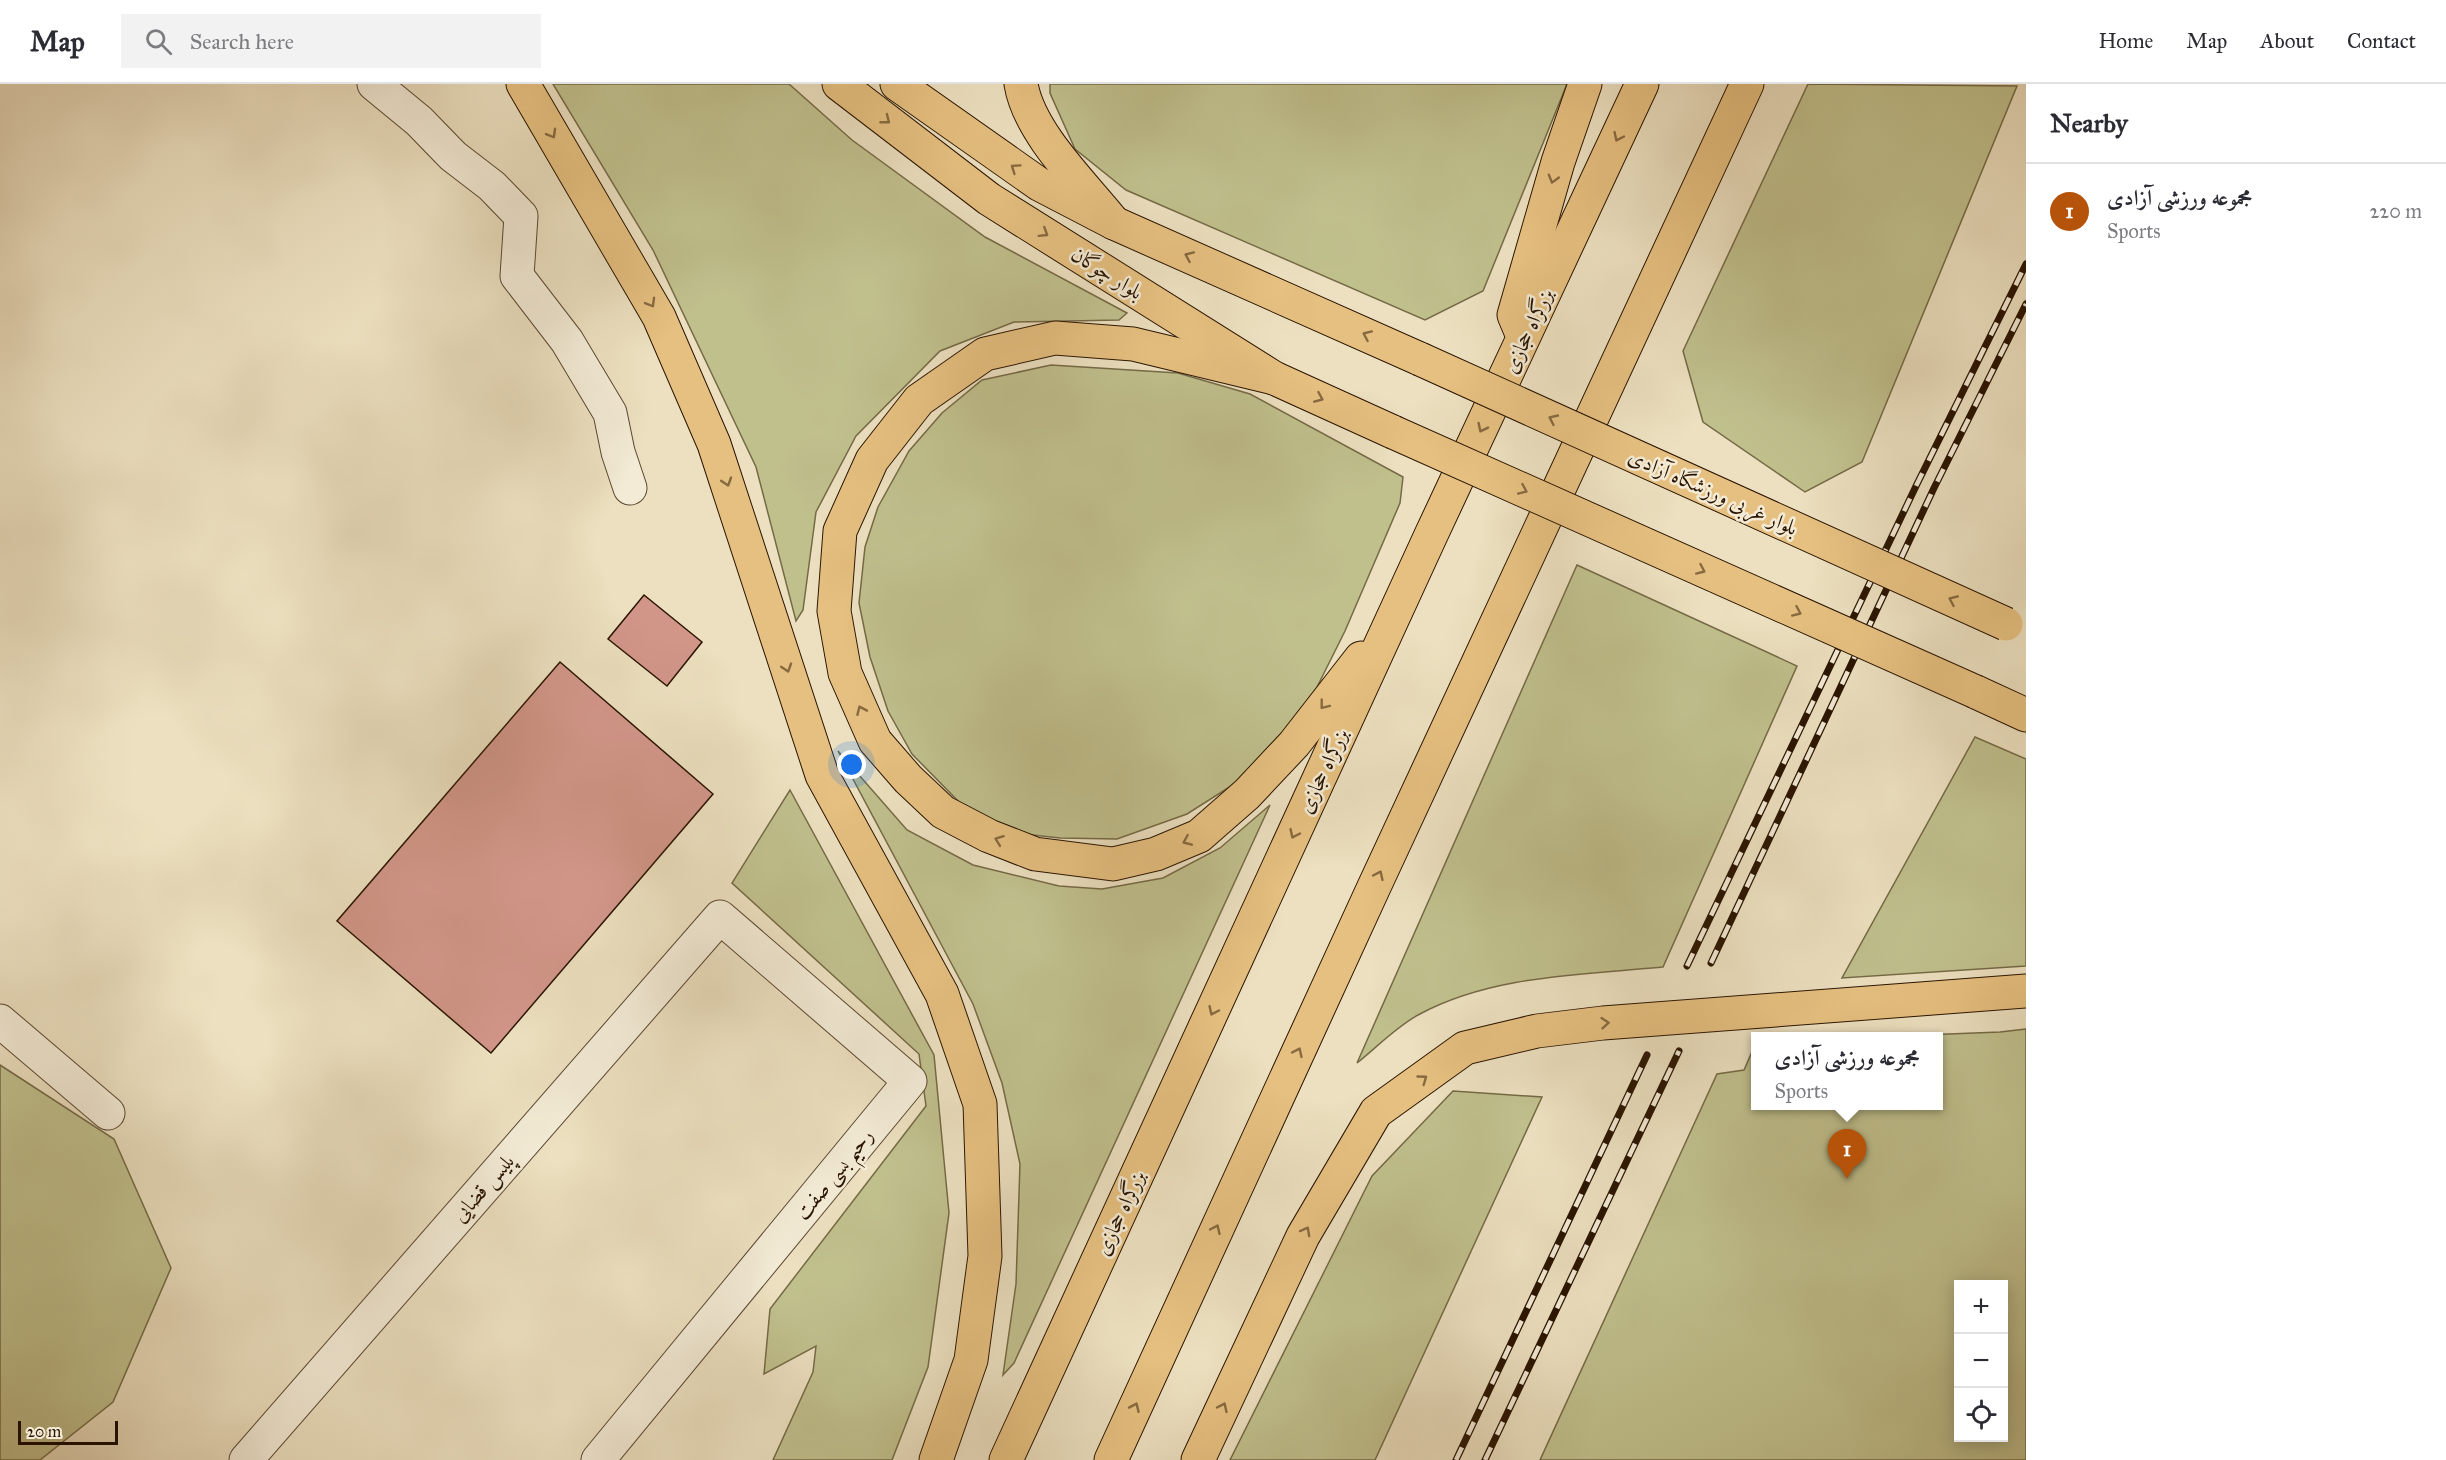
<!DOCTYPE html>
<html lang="en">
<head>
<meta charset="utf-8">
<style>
	:root { --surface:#fff; --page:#f2f2f3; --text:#2b2b33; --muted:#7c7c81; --line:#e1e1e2; --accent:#b45309 }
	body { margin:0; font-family:"IM FELL Great Primer",Amiri,serif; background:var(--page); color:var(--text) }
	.controls { position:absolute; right:18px; bottom:18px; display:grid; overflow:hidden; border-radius:0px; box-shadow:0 3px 15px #0003 }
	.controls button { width:54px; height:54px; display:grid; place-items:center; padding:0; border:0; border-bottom:2px solid var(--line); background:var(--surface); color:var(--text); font:30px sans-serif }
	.scale { position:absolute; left:18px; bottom:15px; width:100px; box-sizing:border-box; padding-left:6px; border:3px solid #2a1400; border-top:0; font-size:16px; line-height:21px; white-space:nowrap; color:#2a1400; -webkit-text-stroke:4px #f3ebd6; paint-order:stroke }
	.you { position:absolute; left:852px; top:681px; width:21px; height:21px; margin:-15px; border:4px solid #fff; border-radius:50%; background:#1a73e8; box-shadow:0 0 0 9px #1a73e833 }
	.badge { display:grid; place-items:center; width:39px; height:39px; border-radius:50%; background:var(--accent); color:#fff; font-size:20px; font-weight:700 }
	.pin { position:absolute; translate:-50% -50px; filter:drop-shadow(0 2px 3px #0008) }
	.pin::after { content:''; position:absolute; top:32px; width:21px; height:18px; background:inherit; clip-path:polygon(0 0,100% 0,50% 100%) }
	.popup { position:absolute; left:1751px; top:948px; width:192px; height:78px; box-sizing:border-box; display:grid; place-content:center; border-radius:0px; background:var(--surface); filter:drop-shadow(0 2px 4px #0005); font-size:20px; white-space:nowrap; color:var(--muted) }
	.popup b { font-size:22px; color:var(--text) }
	.popup::after { content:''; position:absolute; left:50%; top:100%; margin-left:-12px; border:12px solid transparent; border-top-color:var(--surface) }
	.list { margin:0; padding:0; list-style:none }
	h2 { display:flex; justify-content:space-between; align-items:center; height:78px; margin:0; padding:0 24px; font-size:26px }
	h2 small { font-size:20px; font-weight:400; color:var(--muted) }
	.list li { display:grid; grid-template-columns:39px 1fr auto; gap:18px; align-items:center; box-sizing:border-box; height:96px; padding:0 24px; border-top:2px solid var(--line) }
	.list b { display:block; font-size:22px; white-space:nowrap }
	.list p { margin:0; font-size:20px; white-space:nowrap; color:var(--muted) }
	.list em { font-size:20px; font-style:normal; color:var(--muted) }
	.icon { flex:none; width:33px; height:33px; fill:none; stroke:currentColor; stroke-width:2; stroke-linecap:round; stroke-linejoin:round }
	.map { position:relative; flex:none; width:2026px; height:1376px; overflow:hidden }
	header { display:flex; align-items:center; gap:36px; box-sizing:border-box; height:84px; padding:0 30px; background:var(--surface); border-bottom:2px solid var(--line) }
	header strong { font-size:28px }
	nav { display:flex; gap:33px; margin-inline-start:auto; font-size:21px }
	.search { width:420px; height:54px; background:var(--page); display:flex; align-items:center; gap:15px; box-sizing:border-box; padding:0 21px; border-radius:0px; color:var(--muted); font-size:22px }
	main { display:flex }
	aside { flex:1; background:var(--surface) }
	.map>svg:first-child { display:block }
	.green { fill:#c0c08d; stroke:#756a46; stroke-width:1.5; fill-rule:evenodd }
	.building { fill:#d29689; stroke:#2a1400; stroke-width:1.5 }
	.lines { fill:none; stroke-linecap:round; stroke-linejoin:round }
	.minor-casing { stroke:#5a4730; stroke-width:35 }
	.major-casing { stroke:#2a1400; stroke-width:35 }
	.highway-casing { stroke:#2a1400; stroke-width:35 }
	.minor { stroke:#f3ebd6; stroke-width:33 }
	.major { stroke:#e6c080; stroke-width:33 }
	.highway { stroke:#e6c080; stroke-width:33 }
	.rail-casing { stroke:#2a1400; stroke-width:7 }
	.rail { stroke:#f3ebd6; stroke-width:4.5; stroke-dasharray:14; stroke-linecap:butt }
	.major-bridge-casing { stroke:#2a1400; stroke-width:35; stroke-linecap:butt }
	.major-bridge { stroke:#e6c080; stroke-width:33 }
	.oneway { stroke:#886a40 }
	.labels { text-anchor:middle; stroke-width:5; stroke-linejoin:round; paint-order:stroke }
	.street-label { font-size:21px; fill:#2a1400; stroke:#f3ebd6 }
</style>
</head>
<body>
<header>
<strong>Map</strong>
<div class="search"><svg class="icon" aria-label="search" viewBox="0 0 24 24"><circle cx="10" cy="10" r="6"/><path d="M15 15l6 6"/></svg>Search here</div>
<nav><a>Home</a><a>Map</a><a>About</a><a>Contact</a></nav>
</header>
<main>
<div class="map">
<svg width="2026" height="1376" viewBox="0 0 2026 1376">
	<rect width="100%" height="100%" fill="#ece0c0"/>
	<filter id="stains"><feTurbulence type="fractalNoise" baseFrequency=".00333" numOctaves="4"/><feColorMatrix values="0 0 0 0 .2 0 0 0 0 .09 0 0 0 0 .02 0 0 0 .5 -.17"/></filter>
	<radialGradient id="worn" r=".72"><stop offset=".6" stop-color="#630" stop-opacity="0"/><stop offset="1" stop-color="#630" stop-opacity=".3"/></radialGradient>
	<g class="green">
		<path d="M553 0H789L852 56 985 153 1127 229 1119 236 1014 238 940 267 856 352 816 428 803 526 796 537 756 383 653 166Z"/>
		<path d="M1050 0H1567L1483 207 1425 236 1126 106 1075 65 1050 9Z"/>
		<path d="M1808 0 2017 2 1862 378 1805 408 1703 338 1683 267Z"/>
		<path d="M1051 281 1178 289 1250 310 1403 393 1400 419 1345 547 1316 605 1258 685 1187 730 1117 755 1060 754 1024 750 965 724 912 670 888 627 870 573 859 519 865 463 878 423 909 367 942 329 982 296Z"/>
		<path d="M1577 481 1797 582 1663 883C1581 891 1491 891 1418 931 1396 943 1376 964 1357 979Z"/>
		<path d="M1975 653 2026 675V882L1842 894Z"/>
		<path d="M838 667 907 746 973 781 1059 802 1102 805 1163 794 1220 764 1270 721 1014 1279 1003 1291 1016 1200 1020 1080 1002 999 973 920Z"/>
		<path d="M790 706 934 971 949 1129 928 1283 892 1376H773L813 1288 816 1262 764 1290 770 1225 926 1022 919 970 732 799Z"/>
		<path d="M2026 945V1376H1540L1717 990 1744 986 1755 961 1756 1022H1938V952H1897L2000 948ZM1958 1200H2004V1354H1958Z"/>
		<path d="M0 981 114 1055 171 1184 113 1318 40 1376H0Z"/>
		<path d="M1453 1007 1542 1013 1375 1376H1230L1372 1092Z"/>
	</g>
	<g class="building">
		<path d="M644 511 702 558 667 602 608 555Z"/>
		<path d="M560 578 713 710 491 969 337 837Z"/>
	</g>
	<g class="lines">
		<g class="minor-casing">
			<g id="minor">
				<path d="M374 0 419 37 453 72 492 102 521 132 517 192 567 257 610 329 618 368 630 404"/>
				<path d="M0 937 108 1029"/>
				<path d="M246 1376 720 833 910 997 598 1376"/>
			</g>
		</g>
		<g class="major-casing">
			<g id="major">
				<path d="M839 0 989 115 1274 294 1393 348"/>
				<path d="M897 0 1039 100 1114 139 1420 275"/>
				<path d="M1976 608 2026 631"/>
			</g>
		</g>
		<g class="highway-casing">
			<g id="highway">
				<path d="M523 0 659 233 714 360 822 691 942 910 980 1020 985 1172 971 1276 936 1376"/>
				<path d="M1021 0C1029 49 1083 100 1114 139"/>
				<path d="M1522 250 1514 231 1558 78 1585 0"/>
				<path d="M1274 294 1133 260 1055 254 985 270 919 316 872 376 840 447 834 527 845 589 875 657 908 695 943 728 989 752 1035 770 1113 780 1156 770 1199 752 1247 710 1294 660 1361 574"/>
				<path d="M1006 1376 1431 451 1642 0"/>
				<path d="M1111 1376 1373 805 1747 0"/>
				<path d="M1198 1376 1303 1152 1376 1028 1465 964 1537 947 1603 939 2026 907"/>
			</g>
		</g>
		<use href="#minor" class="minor"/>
		<use href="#major" class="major"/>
		<use href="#highway" class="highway"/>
		<g class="rail-casing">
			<g id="rail">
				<path d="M1711 879 1934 404 2026 220"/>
				<path d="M1687 882 1917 400 2026 180"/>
				<path d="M1456 1376 1647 971"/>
				<path d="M1485 1376 1679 967"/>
			</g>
		</g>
		<use href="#rail" class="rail"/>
		<g class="major-bridge-casing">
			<g id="major-bridge">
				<path d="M1420 275 2006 540"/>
				<path d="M1393 348 1976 608"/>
			</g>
		</g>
		<use href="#major-bridge" class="major-bridge"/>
	</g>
	<defs><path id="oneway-chevron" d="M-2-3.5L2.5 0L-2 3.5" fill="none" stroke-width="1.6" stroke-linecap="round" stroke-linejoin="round" transform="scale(1.5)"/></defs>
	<g class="oneway">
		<use href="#oneway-chevron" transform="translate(886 36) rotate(38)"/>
		<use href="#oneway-chevron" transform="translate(552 50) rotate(60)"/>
		<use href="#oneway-chevron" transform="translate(1618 53) rotate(115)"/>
		<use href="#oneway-chevron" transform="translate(1015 84) rotate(-145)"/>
		<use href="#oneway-chevron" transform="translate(1553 95) rotate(106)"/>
		<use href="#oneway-chevron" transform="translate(1044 149) rotate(32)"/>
		<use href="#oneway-chevron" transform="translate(1189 172) rotate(-156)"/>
		<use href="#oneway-chevron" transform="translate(651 219) rotate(60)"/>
		<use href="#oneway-chevron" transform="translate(1367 251) rotate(-156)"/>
		<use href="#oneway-chevron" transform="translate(1319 314) rotate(24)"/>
		<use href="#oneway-chevron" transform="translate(1553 335) rotate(-155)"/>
		<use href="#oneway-chevron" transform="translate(1482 344) rotate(116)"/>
		<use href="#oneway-chevron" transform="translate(727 398) rotate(72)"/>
		<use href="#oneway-chevron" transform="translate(1523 406) rotate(24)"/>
		<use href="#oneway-chevron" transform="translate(1701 486) rotate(24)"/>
		<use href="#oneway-chevron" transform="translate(1953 516) rotate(-156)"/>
		<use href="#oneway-chevron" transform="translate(1797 528) rotate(24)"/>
		<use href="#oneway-chevron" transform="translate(787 584) rotate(72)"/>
		<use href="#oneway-chevron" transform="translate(1324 621) rotate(128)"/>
		<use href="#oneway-chevron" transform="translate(861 626) rotate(-114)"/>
		<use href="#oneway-chevron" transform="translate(1294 750) rotate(115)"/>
		<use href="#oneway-chevron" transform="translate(999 756) rotate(-159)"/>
		<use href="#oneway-chevron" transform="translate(1187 757) rotate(157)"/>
		<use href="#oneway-chevron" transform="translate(1379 791) rotate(-65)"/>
		<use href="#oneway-chevron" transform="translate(1213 927) rotate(115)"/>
		<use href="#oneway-chevron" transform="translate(1605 939) rotate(-5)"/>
		<use href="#oneway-chevron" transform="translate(1298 968) rotate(-65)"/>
		<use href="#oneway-chevron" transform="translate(1423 995) rotate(-36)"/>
		<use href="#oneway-chevron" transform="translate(1216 1145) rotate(-65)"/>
		<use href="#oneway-chevron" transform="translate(1306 1147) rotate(-61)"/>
		<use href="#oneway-chevron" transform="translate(1135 1323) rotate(-66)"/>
		<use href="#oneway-chevron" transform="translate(1223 1323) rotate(-65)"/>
	</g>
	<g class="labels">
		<g class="street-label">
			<text transform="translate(1107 189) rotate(32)" y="7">بلوار چوگان</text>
			<text transform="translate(1528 247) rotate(-65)" y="7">بزرگراه حجازی</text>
			<text transform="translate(1713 408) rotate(24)" y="7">بلوار غربی ورزشگاه آزادی</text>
			<text transform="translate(1323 687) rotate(-65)" y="7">بزرگراه حجازی</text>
			<text transform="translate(834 1090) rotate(-51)" y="7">رحیم بسی صفت</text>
			<text transform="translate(483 1104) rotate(-49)" y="7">پلیس قضایی</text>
			<text transform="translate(1120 1129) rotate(-65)" y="7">بزرگراه حجازی</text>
		</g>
	</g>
	<rect width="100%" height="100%" filter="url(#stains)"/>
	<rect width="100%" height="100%" fill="url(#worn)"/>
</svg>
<div class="controls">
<button>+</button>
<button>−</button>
<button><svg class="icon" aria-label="locate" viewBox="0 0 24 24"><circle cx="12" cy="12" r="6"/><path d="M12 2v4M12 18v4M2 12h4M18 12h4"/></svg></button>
</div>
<div class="scale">20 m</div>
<div class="you"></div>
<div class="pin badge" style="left:1847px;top:1095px">1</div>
<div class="popup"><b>مجموعه ورزشی آزادی</b>Sports</div>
</div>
<aside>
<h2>Nearby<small></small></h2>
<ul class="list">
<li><span class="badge">1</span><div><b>مجموعه ورزشی آزادی</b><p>Sports</p></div><em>220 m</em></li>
</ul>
</aside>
</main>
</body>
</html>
